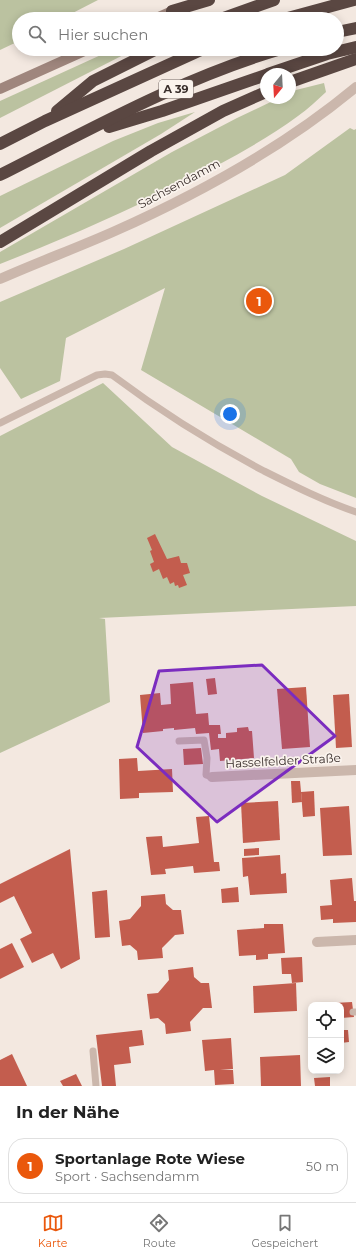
<!DOCTYPE html>
<html lang="de">
<head>
<meta charset="utf-8">
<style>
	:root { --surface:#fff; --page:#f2f2f2; --text:#222; --muted:#767676; --line:#e0e0e0; --accent:#ea580c }
	body { margin:0; font-family:Montserrat,sans-serif; background:var(--page); color:var(--text) }
	.controls { position:absolute; right:12px; bottom:12px; display:grid; overflow:hidden; border-radius:8px; box-shadow:0 2px 10px #0003 }
	.controls button { width:36px; height:36px; display:grid; place-items:center; padding:0; border:0; border-bottom:1px solid var(--line); background:var(--surface); color:var(--text); font:20px sans-serif }
	.compass { position:absolute; left:260px; top:68px; width:36px; height:36px; border-radius:50%; background:var(--surface); box-shadow:0 2px 10px #0003; rotate:198deg }
	.you { position:absolute; left:230px; top:414px; width:14px; height:14px; margin:-10px; border:3px solid #fff; border-radius:50%; background:#1a73e8; box-shadow:0 0 0 6px #1a73e833 }
	.badge { display:grid; place-items:center; width:26px; height:26px; border-radius:50%; background:var(--accent); color:#fff; font-size:13px; font-weight:700 }
	.pin { position:absolute; translate:-50% -50%; border:2px solid #fff; box-shadow:0 1px 4px #0006 }
	.list { margin:0; padding:0; list-style:none }
	h2 { display:flex; justify-content:space-between; align-items:center; height:52px; margin:0; padding:0 16px; font-size:17px }
	h2 small { font-size:13px; font-weight:400; color:var(--muted) }
	.list li { display:grid; grid-template-columns:26px 1fr auto; gap:12px; align-items:center; box-sizing:border-box; height:56px; margin:0 8px 8px; padding:0 8px; border:1px solid var(--line); border-radius:16px }
	.list b { display:block; font-size:15px; white-space:nowrap }
	.list p { margin:0; font-size:13px; white-space:nowrap; color:var(--muted) }
	.list em { font-size:13px; font-style:normal; color:var(--muted) }
	.icon { flex:none; width:22px; height:22px; fill:none; stroke:currentColor; stroke-width:2; stroke-linecap:round; stroke-linejoin:round }
	.map { position:relative; flex:none; width:356px; height:1086px; overflow:hidden }
	.search { position:absolute; background:var(--surface); box-shadow:0 2px 10px #0003; left:12px; right:12px; top:12px; height:44px; display:flex; align-items:center; gap:10px; box-sizing:border-box; padding:0 14px; border-radius:22px; color:var(--muted); font-size:15px }
	.sheet { height:116px; background:var(--surface) }
	nav { display:flex; justify-content:space-around; align-items:center; box-sizing:border-box; height:56px; border-top:1px solid var(--line); background:var(--surface); font-size:11px; color:var(--muted) }
	nav a { display:grid; justify-items:center; gap:2px }
	nav .on { color:var(--accent) }
	.map>svg:first-child { display:block }
	.green { fill:#bbc2a0 }
	.building { fill:#c35d4e }
	.lines { fill:none; stroke-linecap:round; stroke-linejoin:round }
	.service { stroke:#cbb7ac; stroke-width:7 }
	.minor { stroke:#cbb7ac; stroke-width:10 }
	.tertiary { stroke:#cbb7ac; stroke-width:10 }
	.secondary { stroke:#9f867d; stroke-width:10 }
	.motorway { stroke:#5a4742; stroke-width:12 }
	.marked { fill:#7b2cbf; fill-opacity:0.2; stroke:#7b2cbf; stroke-width:3; stroke-linejoin:round }
	.labels { text-anchor:middle; stroke-width:3.5; stroke-linejoin:round; paint-order:stroke }
	.shield { fill:#faf3ed; stroke:#736965; stroke-width:1 }
	.shield-label { font-size:11px; font-weight:bold; fill:#392e2b }
	.street-label { font-size:12px; fill:#392e2b; stroke:#faf3ed }
</style>
</head>
<body>
<div class="map">
<svg width="356" height="1086" viewBox="0 0 356 1086">
	<rect width="100%" height="100%" fill="#f3e8e0"/>
	<g class="green">
		<path d="M0 0H98L61 19H19V41L0 50Z"/>
		<path d="M114 49H135L0 118V101Z"/>
		<path d="M324 83 326 92C317 100 308 109 298 116 261 143 221 164 180 184 121 214 61 240 0 264V252L172 152 237 118 279 98H290V93L296 90Z"/>
		<path d="M195 112 161 134 0 228V196L113 141 158 123Z"/>
		<path d="M350 128 354 130 356 129V498L320 484 299 472 291 459 141 370 165 288 66 338 60 381 21 399 0 368V302L124 249 285 175Z"/>
		<path d="M103 383 172 447 262 496 356 541V606L99 618 105 619 110 702 0 753V436Z"/>
	</g>
	<g class="building">
		<path d="M155 534 167 559 179 556 181 563H187L190 573 183 575 187 585 179 588 178 585 175 586 174 582 170 584 167 577 163 579 159 569 153 572 150 564 154 562 150 551 152 550 147 538Z"/>
		<path d="M215 678 217 694 208 695 206 679Z"/>
		<path d="M193 682 196 714 208 713 209 725H220L221 734H218V738H226V733L237 732V728L248 727 249 731H252L254 758 220 761 219 749 211 750 209 733 196 734 195 728 174 730V728L163 729V731L143 733 140 695 160 693 161 705 171 704 170 684Z"/>
		<path d="M306 687 310 747 282 749 277 689Z"/>
		<path d="M349 694 352 747 336 748 333 695Z"/>
		<path d="M201 748 203 764 184 765 183 749Z"/>
		<path d="M137 758 138 771 172 769 173 792 139 793V798L120 799 119 759Z"/>
		<path d="M291 781H300L302 802 292 803Z"/>
		<path d="M314 791 315 816 303 817 301 792Z"/>
		<path d="M278 801 280 840 243 843 241 803Z"/>
		<path d="M349 806 352 855 323 856 320 808Z"/>
		<path d="M209 816 214 862H219L220 871 194 873 193 866 165 869 166 874 151 875 146 837 162 836 163 847 199 843 196 817Z"/>
		<path d="M259 848V855L244 856V849Z"/>
		<path d="M70 849 80 959 61 969 53 953 32 963 20 939 32 933 14 896 0 903V884Z"/>
		<path d="M280 855 281 874 286 873 287 893 250 895 248 876 243 877 242 858Z"/>
		<path d="M352 878 354 901H356V922L333 923V919L321 920 320 906 332 905 330 880Z"/>
		<path d="M238 887 239 902 222 903 221 889Z"/>
		<path d="M107 890 110 937 95 938 92 892Z"/>
		<path d="M165 894 166 904 173 910H181L184 934 175 935 162 948 163 958 138 960 137 951 130 945 122 946 119 921 130 919 141 906V896Z"/>
		<path d="M264 924H283L285 953 268 954V959L256 960V955L239 956 237 930 264 928Z"/>
		<path d="M12 943 24 967 0 979V949Z"/>
		<path d="M302 957 303 982 292 983 291 974H282L281 958Z"/>
		<path d="M193 967 194 977 201 983H209L212 1008H203L190 1022 191 1031 166 1034 165 1024 158 1018 150 1019 147 994 158 993 169 980 168 970Z"/>
		<path d="M296 983 297 1011 254 1013 253 986Z"/>
		<path d="M352 1002 354 1017 341 1018V1005H334V1003Z"/>
		<path d="M142 1030 144 1045 129 1047 131 1063 114 1065 116 1086H102L96 1035Z"/>
		<path d="M341 1030H348L349 1042 341 1043Z"/>
		<path d="M231 1038 233 1069 220 1070H233L234 1084 215 1085 214 1070 205 1071 202 1040Z"/>
		<path d="M12 1054 27 1086H0V1060Z"/>
		<path d="M300 1055 301 1086H261L260 1057Z"/>
		<path d="M76 1074 82 1086H63L60 1081Z"/>
		<path d="M330 1077V1086H315L314 1078Z"/>
	</g>
	<g class="lines">
		<g class="service">
			<path d="M0 423 97 375 105 374 112 375C160 411 211 443 264 471 294 486 324 501 356 512"/>
			<path d="M179 741 204 740 207 758 206 775 212 777"/>
			<path d="M353 1012H356"/>
			<path d="M93 1051 96 1086"/>
		</g>
		<g class="minor">
			<path d="M212 777 356 770"/>
			<path d="M317 942 356 940"/>
		</g>
		<path class="tertiary" d="M0 279C38 262 77 248 115 231 200 193 284 147 356 87"/>
		<g class="secondary">
			<path d="M154 19 172 11"/>
			<path d="M0 89 89 49"/>
		</g>
		<g class="motorway">
			<path d="M172 11 209 0"/>
			<path d="M221 19 274 0"/>
			<path d="M284 19 354 0"/>
			<path d="M337 32 356 28"/>
			<path d="M268 74 327 54 356 47"/>
			<path d="M290 82 356 59"/>
			<path d="M57 111 93 81 157 49"/>
			<path d="M109 127 162 111 266 75"/>
			<path d="M0 144 45 121 203 49"/>
			<path d="M0 175C91 129 182 78 281 49"/>
			<path d="M0 242 151 151 223 111 266 92"/>
		</g>
	</g>
	<path class="marked" d="M262 665 335 736 217 822 137 747 159 671Z"/>
	<g class="labels">
		<rect class="shield" x="159" y="80" width="34" height="18" rx="3"/>
		<g class="shield-label">
			<text x="176" y="93">A 39</text>
		</g>
		<g class="street-label">
			<text transform="translate(179 184) rotate(-28)" y="4">Sachsendamm</text>
			<text transform="translate(283 761) rotate(-3)" y="4">Hasselfelder Straße</text>
		</g>
	</g>
</svg>
<div class="controls">
<button><svg class="icon" aria-label="locate" viewBox="0 0 24 24"><circle cx="12" cy="12" r="6"/><path d="M12 2v4M12 18v4M2 12h4M18 12h4"/></svg></button>
<button><svg class="icon" aria-label="layers" viewBox="0 0 24 24"><path d="M12 4l9 5-9 5-9-5zM3 14l9 5 9-5"/></svg></button>
</div>
<svg class="compass" viewBox="-18 -18 36 36"><path d="M0-13l5 13h-10z" fill="#e53935"/><path d="M0 13l5-13h-10z" fill="#767676"/></svg>
<div class="you"></div>
<div class="pin badge" style="left:259px;top:301px">1</div>
<div class="search"><svg class="icon" aria-label="search" viewBox="0 0 24 24"><circle cx="10" cy="10" r="6"/><path d="M15 15l6 6"/></svg>Hier suchen</div>
</div>
<section class="sheet">
<h2>In der Nähe<small></small></h2>
<ul class="list">
<li><span class="badge">1</span><div><b>Sportanlage Rote Wiese</b><p>Sport · Sachsendamm</p></div><em>50 m</em></li>
</ul>
</section>
<nav>
<a class="on"><svg class="icon" aria-label="map" viewBox="0 0 24 24"><path d="M3 6l6-2 6 2 6-2v14l-6 2-6-2-6 2zM9 4v14M15 6v14"/></svg>Karte</a>
<a><svg class="icon" aria-label="directions" viewBox="0 0 24 24"><path d="M12 3l9 9-9 9-9-9zM9 14v-3h6M13 9l2 2-2 2"/></svg>Route</a>
<a><svg class="icon" aria-label="saved" viewBox="0 0 24 24"><path d="M7 4h10v16l-5-4-5 4z"/></svg>Gespeichert</a>
</nav>
</body>
</html>
